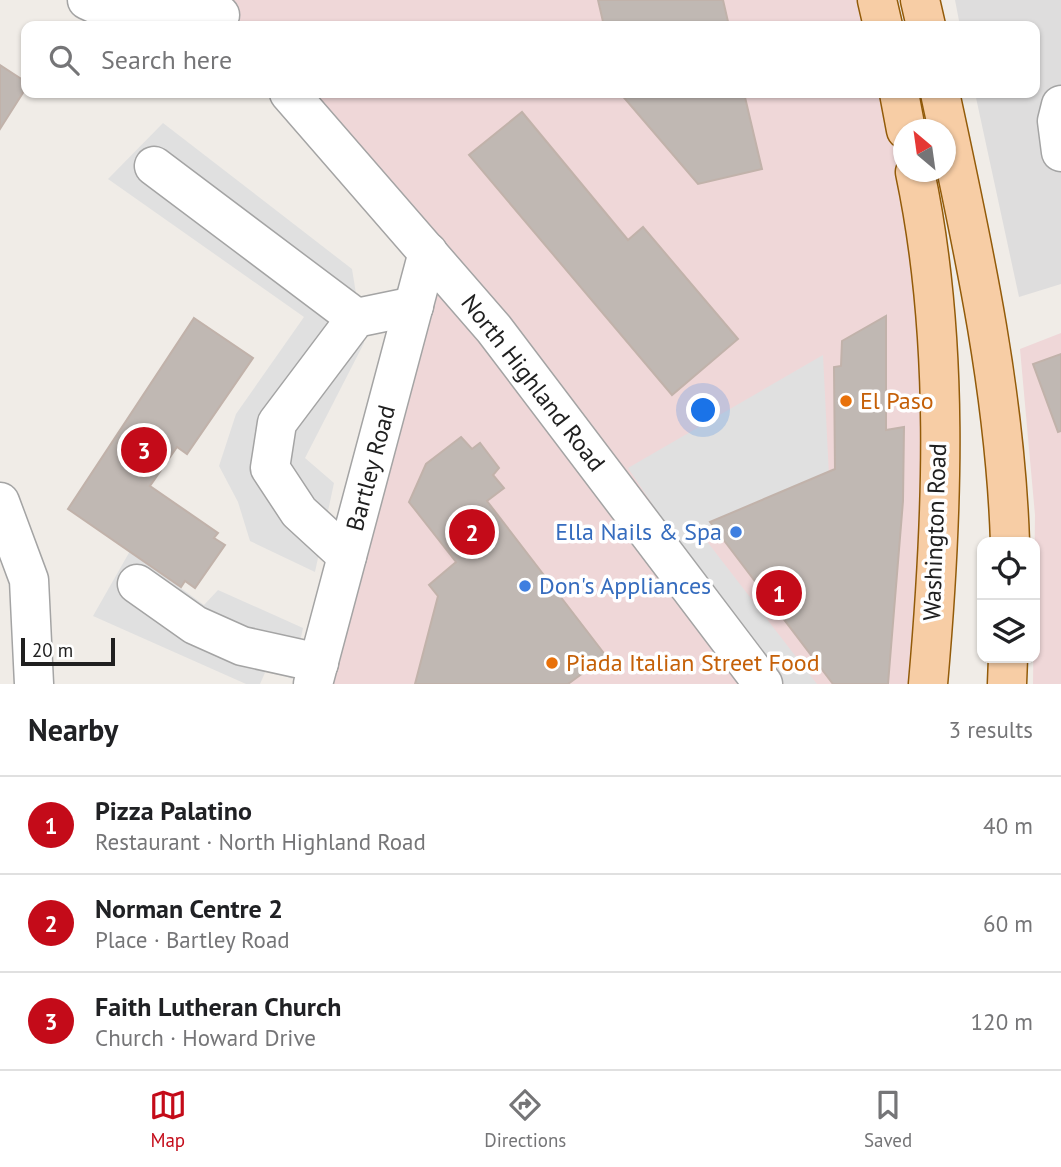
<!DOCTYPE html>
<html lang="en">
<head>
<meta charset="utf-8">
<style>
	:root { --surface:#fff; --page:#f2f2f2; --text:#202124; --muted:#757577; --line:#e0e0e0; --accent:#c40b19 }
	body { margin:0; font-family:"PT Sans",sans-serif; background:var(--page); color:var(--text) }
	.controls { position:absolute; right:21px; bottom:21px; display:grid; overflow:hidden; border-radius:14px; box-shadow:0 2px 5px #0004 }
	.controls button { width:63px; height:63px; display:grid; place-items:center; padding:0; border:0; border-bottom:2px solid var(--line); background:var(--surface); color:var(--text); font:35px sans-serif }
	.compass { position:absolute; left:893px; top:119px; width:63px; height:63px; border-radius:50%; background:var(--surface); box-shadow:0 2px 5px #0004; rotate:331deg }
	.scale { position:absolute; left:21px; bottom:18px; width:94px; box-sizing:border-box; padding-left:7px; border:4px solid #202020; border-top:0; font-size:19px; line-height:24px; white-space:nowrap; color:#202020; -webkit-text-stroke:5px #fff; paint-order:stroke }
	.you { position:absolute; left:704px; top:411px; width:24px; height:24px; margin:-18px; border:5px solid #fff; border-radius:50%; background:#1a73e8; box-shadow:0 0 0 10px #1a73e833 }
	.badge { display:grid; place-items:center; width:46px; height:46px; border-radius:50%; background:var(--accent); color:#fff; font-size:23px; font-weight:700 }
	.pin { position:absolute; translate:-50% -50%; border:4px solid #fff; box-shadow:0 2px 7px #0006 }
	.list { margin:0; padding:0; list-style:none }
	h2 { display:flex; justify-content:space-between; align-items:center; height:91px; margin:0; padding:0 28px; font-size:30px }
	h2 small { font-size:23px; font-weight:400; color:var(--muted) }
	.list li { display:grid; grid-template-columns:46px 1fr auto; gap:21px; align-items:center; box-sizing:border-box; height:98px; padding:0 28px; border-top:2px solid var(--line) }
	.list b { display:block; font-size:26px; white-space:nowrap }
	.list p { margin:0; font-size:23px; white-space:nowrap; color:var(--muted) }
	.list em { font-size:23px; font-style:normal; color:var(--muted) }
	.icon { flex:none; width:38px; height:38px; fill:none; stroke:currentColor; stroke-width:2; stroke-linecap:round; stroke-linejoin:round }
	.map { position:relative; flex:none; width:1061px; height:684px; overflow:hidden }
	.search { position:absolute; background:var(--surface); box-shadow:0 2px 5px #0004; left:21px; right:21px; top:21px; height:77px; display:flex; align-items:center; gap:18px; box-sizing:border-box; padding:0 24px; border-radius:14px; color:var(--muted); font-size:26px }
	.sheet { height:385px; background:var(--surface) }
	nav { display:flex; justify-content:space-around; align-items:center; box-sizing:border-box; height:98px; border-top:2px solid var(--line); background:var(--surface); font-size:19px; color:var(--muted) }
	nav a { display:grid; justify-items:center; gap:4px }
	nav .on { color:var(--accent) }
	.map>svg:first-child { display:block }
	.residential { fill:#dedddd }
	.commercial { fill:#efd7d8 }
	.parking { fill:#e0e0e0 }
	.building { fill:#c0b8b3; stroke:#c1b2aa; stroke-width:2 }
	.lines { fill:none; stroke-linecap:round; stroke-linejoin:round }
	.minor-casing { stroke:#a4a4a4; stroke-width:41 }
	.major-casing { stroke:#935b09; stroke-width:41 }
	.minor { stroke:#fff; stroke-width:38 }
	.major { stroke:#f7cda5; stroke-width:38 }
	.food-dot { fill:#e8710a; stroke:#fff; stroke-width:2.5 }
	.shop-dot { fill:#3f7fe0; stroke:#fff; stroke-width:2.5 }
	.labels { text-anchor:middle; stroke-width:7; stroke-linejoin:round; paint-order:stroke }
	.street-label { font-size:24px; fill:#202020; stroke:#fff }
	.food-label { font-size:24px; fill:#c56008; stroke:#fff; text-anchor:start }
	.shop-label { font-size:24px; fill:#366cbe; stroke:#fff; text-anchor:end }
</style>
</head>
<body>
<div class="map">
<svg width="1061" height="684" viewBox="0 0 1061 684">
	<rect width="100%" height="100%" fill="#f0ece7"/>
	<path class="residential" d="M955 0H1061V284L1019 297 975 93H1035V26H960Z"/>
	<g class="commercial">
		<path d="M210 0H877L883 26H230Z"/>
		<path d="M289 93H899L904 130V172H915L928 684H313L428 252Z"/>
		<path d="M1061 333V684H1033L1035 515 1020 349Z"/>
	</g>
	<g class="parking">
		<path d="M163 123 352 269 364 343 305 458 334 483 315 572 250 541 238 502 219 466 236 414 304 317 108 179Z"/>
		<path d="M823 355 829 476 702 535 817 684H784L688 557 628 468Z"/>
		<path d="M130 551 204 605 218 590 303 628 292 679 267 668 260 684H246L93 616Z"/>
	</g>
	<g class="building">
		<path d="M598 0H723L729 26H604Z"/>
		<path d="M0 65 26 82V88L0 129Z"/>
		<path d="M620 93H744L762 169 698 184Z"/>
		<path d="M522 112 628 240 643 227 738 339 672 395 469 155Z"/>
		<path d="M886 316V430L904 427 903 501 888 684H833L710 522 835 469 834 367 841 366 842 341Z"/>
		<path d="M194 318 253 358 187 454 177 447 150 486 218 533 214 538 225 545 195 588 185 581 181 587 68 509Z"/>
		<path d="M1061 354V431L1058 432 1033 364Z"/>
		<path d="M461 437 472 449 480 443 499 468 493 475 504 488 487 501 606 656 568 684H415L438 596 429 585 456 562 409 502 426 464Z"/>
	</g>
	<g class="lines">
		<g class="minor-casing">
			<g id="minor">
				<path d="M87 0 122 16 220 15"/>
				<path d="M289 93 494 329 763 684"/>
				<path d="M1061 105 1057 121 1061 152"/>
				<path d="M154 166 356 318"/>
				<path d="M0 502 29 580 34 684"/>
				<path d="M347 556 299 512 270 468 277 423 356 318 414 306"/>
				<path d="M137 584 195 625 242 646 319 663"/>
				<path d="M313 684 428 252"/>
			</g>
		</g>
		<g class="major-casing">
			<g id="major">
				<path d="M877 0 883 26"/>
				<path d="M920 0 926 26"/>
				<path d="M899 93 906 130"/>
				<path d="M940 93C972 242 1005 389 1010 542"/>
				<path d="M915 172C950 338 943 515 928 684"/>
				<path d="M1007 684 1008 658"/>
			</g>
		</g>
		<use href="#minor" class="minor"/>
		<use href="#major" class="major"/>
	</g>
	<g class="food-dot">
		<circle cx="846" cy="401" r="7"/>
		<circle cx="552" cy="663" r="7"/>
	</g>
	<g class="shop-dot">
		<circle cx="736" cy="532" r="7"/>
		<circle cx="525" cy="586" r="7"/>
	</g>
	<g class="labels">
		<g class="street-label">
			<text transform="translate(533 383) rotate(52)" y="8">North Highland Road</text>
			<text transform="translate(371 468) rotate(-75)" y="8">Bartley Road</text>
			<text transform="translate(935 532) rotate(-88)" y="8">Washington Road</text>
		</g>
		<g class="food-label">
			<text x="860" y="409">El Paso</text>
			<text x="566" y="671">Piada Italian Street Food</text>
		</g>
		<g class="shop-label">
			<text x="722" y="540">Ella Nails &amp; Spa</text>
			<text x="539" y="594" text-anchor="start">Don's Appliances</text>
		</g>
	</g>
</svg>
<div class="controls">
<button><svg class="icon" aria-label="locate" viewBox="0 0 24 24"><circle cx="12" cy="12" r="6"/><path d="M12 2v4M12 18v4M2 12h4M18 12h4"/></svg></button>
<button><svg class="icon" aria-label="layers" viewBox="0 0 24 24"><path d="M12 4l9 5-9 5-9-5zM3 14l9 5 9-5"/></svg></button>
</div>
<svg class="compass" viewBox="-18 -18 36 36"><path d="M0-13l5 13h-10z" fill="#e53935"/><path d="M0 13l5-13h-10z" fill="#757577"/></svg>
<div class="scale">20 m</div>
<div class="you"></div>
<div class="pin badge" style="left:779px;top:593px">1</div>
<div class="pin badge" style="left:472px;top:532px">2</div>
<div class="pin badge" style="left:144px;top:450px">3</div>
<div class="search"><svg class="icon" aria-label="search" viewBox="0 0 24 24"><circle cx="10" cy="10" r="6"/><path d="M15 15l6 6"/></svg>Search here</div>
</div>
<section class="sheet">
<h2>Nearby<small>3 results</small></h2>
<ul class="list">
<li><span class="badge">1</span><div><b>Pizza Palatino</b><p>Restaurant · North Highland Road</p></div><em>40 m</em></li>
<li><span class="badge">2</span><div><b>Norman Centre 2</b><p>Place · Bartley Road</p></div><em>60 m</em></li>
<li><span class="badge">3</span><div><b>Faith Lutheran Church</b><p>Church · Howard Drive</p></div><em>120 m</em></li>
</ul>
</section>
<nav>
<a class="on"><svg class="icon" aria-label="map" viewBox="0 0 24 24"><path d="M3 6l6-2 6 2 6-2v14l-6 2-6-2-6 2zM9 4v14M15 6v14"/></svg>Map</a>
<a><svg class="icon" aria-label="directions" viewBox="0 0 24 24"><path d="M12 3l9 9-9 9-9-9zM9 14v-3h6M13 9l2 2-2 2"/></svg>Directions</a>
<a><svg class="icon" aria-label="saved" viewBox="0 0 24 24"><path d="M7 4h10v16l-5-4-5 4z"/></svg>Saved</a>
</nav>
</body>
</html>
